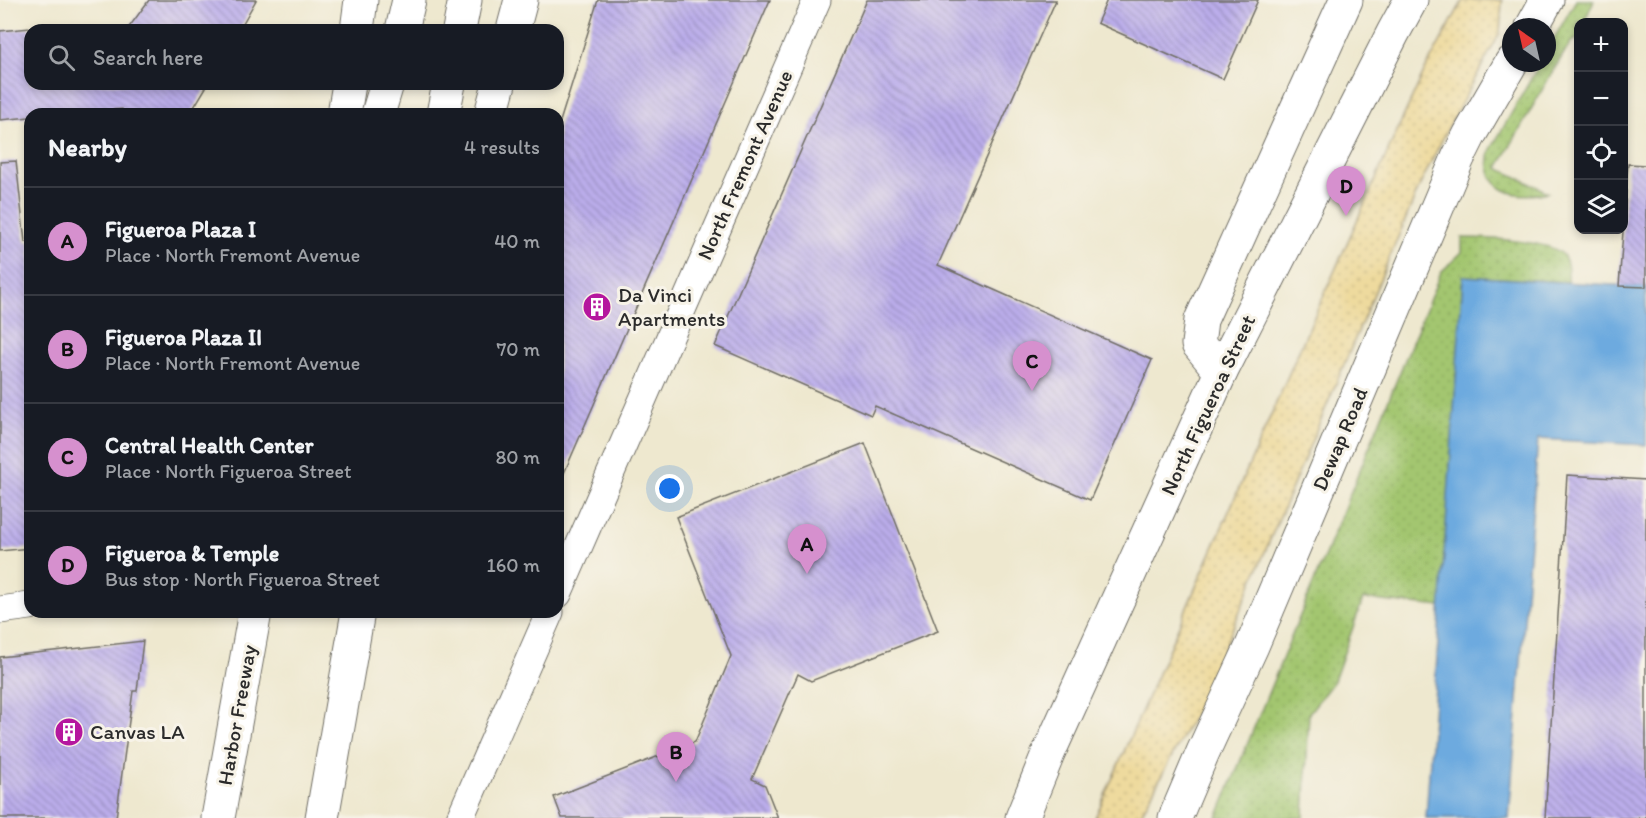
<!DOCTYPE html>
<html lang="en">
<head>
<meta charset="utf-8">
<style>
	:root { --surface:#171b24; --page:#242831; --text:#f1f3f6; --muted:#9ea1a6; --line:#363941; --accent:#d690ce }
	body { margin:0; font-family:Itim,sans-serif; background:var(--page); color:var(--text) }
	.controls { position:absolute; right:18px; top:18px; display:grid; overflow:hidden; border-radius:12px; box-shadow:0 3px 9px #0003 }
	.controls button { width:54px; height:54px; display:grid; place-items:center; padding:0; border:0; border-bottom:2px solid var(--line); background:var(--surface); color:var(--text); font:30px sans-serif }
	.compass { position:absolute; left:1502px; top:18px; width:54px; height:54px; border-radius:50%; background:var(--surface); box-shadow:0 3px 9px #0003; rotate:326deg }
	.you { position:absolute; left:670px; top:489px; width:21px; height:21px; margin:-15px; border:4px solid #fff; border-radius:50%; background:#1a73e8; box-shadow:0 0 0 9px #1a73e833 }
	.badge { display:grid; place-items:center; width:39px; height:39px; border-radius:50%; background:var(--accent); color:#111; font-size:20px; font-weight:700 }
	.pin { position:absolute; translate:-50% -50px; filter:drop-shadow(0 2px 3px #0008) }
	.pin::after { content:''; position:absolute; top:32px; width:21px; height:18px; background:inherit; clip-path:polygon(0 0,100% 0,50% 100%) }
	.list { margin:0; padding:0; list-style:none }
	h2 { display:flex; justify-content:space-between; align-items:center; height:78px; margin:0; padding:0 24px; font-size:26px }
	h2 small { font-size:20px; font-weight:400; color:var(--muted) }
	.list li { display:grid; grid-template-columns:39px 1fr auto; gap:18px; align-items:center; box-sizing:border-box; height:108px; padding:0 24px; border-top:2px solid var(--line) }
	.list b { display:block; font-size:22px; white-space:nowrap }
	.list p { margin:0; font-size:20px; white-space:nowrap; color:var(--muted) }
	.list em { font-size:20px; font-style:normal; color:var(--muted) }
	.icon { flex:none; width:33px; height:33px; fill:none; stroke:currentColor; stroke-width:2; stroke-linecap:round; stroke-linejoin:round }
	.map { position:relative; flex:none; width:1646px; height:818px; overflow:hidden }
	.search { position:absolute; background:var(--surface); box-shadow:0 3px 9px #0003; left:24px; top:24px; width:540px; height:66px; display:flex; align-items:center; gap:15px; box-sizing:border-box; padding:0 21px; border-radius:18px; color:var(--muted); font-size:22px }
	.panel { position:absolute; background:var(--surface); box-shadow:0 3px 9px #0003; left:24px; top:108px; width:540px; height:510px; border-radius:18px }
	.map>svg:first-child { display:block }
	.grass { fill:url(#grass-dots); stroke:#67784d; stroke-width:1.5 }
	.sand { fill:url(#sand-dots); stroke:#8c8264; stroke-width:1.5 }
	.water { fill:#6daadf; stroke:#4c6a85; stroke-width:1.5 }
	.building { fill:url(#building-back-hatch) }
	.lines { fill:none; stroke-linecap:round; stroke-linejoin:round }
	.minor-casing { stroke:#6f6d64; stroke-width:29 }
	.primary-casing { stroke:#6f6d64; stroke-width:35 }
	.motorway-casing { stroke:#6f6d64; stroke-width:35 }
	.minor { stroke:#fff; stroke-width:27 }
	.primary { stroke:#fff; stroke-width:33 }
	.motorway { stroke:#fff; stroke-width:33 }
	.labels { text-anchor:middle; stroke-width:6; stroke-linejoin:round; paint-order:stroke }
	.street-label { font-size:21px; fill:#2b2b2b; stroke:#f7f3e8 }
	.poi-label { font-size:21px; fill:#2b2b2b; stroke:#f7f3e8; text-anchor:start }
</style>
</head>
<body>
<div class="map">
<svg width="1646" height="818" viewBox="0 0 1646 818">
	<defs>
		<pattern id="grass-dots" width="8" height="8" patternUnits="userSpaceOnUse" patternTransform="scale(1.5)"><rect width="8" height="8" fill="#a3c66f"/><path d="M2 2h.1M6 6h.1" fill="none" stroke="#8caa60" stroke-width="1.8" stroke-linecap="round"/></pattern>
		<pattern id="sand-dots" width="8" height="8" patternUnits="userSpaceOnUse" patternTransform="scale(1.5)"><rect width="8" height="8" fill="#eeda9e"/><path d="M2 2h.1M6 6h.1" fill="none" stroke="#cb8" stroke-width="1.8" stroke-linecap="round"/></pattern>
		<pattern id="building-back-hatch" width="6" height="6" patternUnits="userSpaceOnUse" patternTransform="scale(1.5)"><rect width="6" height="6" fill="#bbadeb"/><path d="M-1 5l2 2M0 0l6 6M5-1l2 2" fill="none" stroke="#988dbf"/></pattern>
	</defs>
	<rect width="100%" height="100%" fill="#f7f3e8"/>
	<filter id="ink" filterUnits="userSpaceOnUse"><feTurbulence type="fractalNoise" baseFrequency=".0167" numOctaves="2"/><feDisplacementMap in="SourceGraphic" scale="12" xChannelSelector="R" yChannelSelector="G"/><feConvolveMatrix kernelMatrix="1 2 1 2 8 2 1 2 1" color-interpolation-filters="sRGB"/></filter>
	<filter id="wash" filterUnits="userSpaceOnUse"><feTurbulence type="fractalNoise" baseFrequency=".008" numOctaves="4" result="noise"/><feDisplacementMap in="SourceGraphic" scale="24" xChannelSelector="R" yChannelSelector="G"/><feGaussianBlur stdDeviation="1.35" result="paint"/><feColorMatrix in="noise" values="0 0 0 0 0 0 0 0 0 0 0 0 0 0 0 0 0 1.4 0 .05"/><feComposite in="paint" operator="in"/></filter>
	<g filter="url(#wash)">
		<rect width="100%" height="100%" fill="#eee8cf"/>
		<g class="grass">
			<path d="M1576 0H1594L1584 22H1578V39L1571 42 1554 69 1498 168 1548 192C1516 200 1481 191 1490 151L1540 63H1547V51Z"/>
			<path d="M1462 238C1482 238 1552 240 1563 255 1569 263 1568 273 1568 282L1463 276 1441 607 1363 599 1334 681 1309 713 1304 818H1217L1441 272 1462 252Z"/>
		</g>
		<path class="sand" d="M1463 0H1502L1500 33 1447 130 1420 185 1204 696 1139 818H1095L1298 353 1401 122 1425 70Z"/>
		<path class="water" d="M1463 276 1646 287V445L1538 439 1509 818H1426Z"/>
		<g id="blocks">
			<g class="building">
				<path d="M149 0H256L239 30H127Z"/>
				<path d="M598 0H770L558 487V128Z"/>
				<path d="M867 0H1056L938 265 1152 360 1090 500 875 406 871 415 715 346Z"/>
				<path d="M1107 0H1258L1223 79 1097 23Z"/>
				<path d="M30 28V84H208L190 114H123L122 109 65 114H30V117L0 120V31Z"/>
				<path d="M16 161 25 242H30V548L0 551V162Z"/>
				<path d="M1628 164 1646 165V287L1619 286Z"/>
				<path d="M865 443 938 631 811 681 798 674 752 779 765 785 778 818H562L554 797 695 742 731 656 676 517Z"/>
				<path d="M1567 475 1646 480V818H1545Z"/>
				<path d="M143 641 137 691H133L116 818H0V657Z"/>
			</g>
		</g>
	</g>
	<g filter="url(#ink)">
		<use href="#blocks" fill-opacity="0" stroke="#6f6d64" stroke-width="1.5"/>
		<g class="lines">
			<g class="minor-casing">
				<g id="minor">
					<path d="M558 594 817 0"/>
					<path d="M0 610 30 606"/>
					<path d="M460 818 550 612"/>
				</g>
			</g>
			<g class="primary-casing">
				<g id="primary">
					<path d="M1532 27 1547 0"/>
					<path d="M1221 372 1198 344 1201 320 1346 0"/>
					<path d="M1022 818 1048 754 1221 372 1393 33 1411 0"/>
					<path d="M1175 818 1203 752 1252 646 1458 158 1470 134 1511 63"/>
				</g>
			</g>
			<g class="motorway-casing">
				<g id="motorway">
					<path d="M357 30 361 0"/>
					<path d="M402 30 409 0"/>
					<path d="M459 30 465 0"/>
					<path d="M513 30 521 0"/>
					<path d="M344 114 349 84"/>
					<path d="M378 114 387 84"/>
					<path d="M443 114 449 84"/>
					<path d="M491 114 499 84"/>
					<path d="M218 818 255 612"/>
					<path d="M322 818 358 612"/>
				</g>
			</g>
			<use href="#minor" class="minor"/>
			<use href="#primary" class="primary"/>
			<use href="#motorway" class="motorway"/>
		</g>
	</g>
	<defs>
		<g id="building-disc" transform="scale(1.5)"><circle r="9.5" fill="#b5179e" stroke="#f7f3e8"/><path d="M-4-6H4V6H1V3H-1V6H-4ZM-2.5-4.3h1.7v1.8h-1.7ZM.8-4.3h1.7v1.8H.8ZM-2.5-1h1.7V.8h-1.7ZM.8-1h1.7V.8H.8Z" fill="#fff"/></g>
	</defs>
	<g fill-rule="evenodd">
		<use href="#building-disc" x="597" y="307"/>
		<use href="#building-disc" x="69" y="732"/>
	</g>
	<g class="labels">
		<g class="street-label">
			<text transform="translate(745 165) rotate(-66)" y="7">North Fremont Avenue</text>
			<text transform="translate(1208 405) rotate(-65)" y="7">North Figueroa Street</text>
			<text transform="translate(1340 439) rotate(-67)" y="7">Dewap Road</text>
			<text transform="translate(237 715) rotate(-80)" y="7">Harbor Freeway</text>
		</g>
		<g class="poi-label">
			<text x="618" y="302">Da Vinci<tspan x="618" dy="24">Apartments</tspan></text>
			<text x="90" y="739">Canvas LA</text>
		</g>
	</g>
</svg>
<div class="controls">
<button>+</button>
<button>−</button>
<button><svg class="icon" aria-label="locate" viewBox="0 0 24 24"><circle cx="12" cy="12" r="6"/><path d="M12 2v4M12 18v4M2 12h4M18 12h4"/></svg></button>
<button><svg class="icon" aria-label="layers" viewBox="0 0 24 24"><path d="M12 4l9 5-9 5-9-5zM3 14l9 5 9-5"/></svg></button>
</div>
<svg class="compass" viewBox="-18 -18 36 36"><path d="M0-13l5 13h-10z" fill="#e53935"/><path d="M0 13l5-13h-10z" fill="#9ea1a6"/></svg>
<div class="you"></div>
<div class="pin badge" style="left:807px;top:574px">A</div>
<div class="pin badge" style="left:676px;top:782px">B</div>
<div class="pin badge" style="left:1032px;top:391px">C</div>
<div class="pin badge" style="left:1346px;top:216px">D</div>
<div class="search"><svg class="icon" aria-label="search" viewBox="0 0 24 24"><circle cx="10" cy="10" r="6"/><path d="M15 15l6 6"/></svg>Search here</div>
<section class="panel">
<h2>Nearby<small>4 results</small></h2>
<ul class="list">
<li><span class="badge">A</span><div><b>Figueroa Plaza I</b><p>Place · North Fremont Avenue</p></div><em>40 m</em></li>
<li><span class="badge">B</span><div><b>Figueroa Plaza II</b><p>Place · North Fremont Avenue</p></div><em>70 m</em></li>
<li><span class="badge">C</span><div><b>Central Health Center</b><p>Place · North Figueroa Street</p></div><em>80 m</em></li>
<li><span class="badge">D</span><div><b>Figueroa &amp; Temple</b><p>Bus stop · North Figueroa Street</p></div><em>160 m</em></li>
</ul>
</section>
</div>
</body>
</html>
